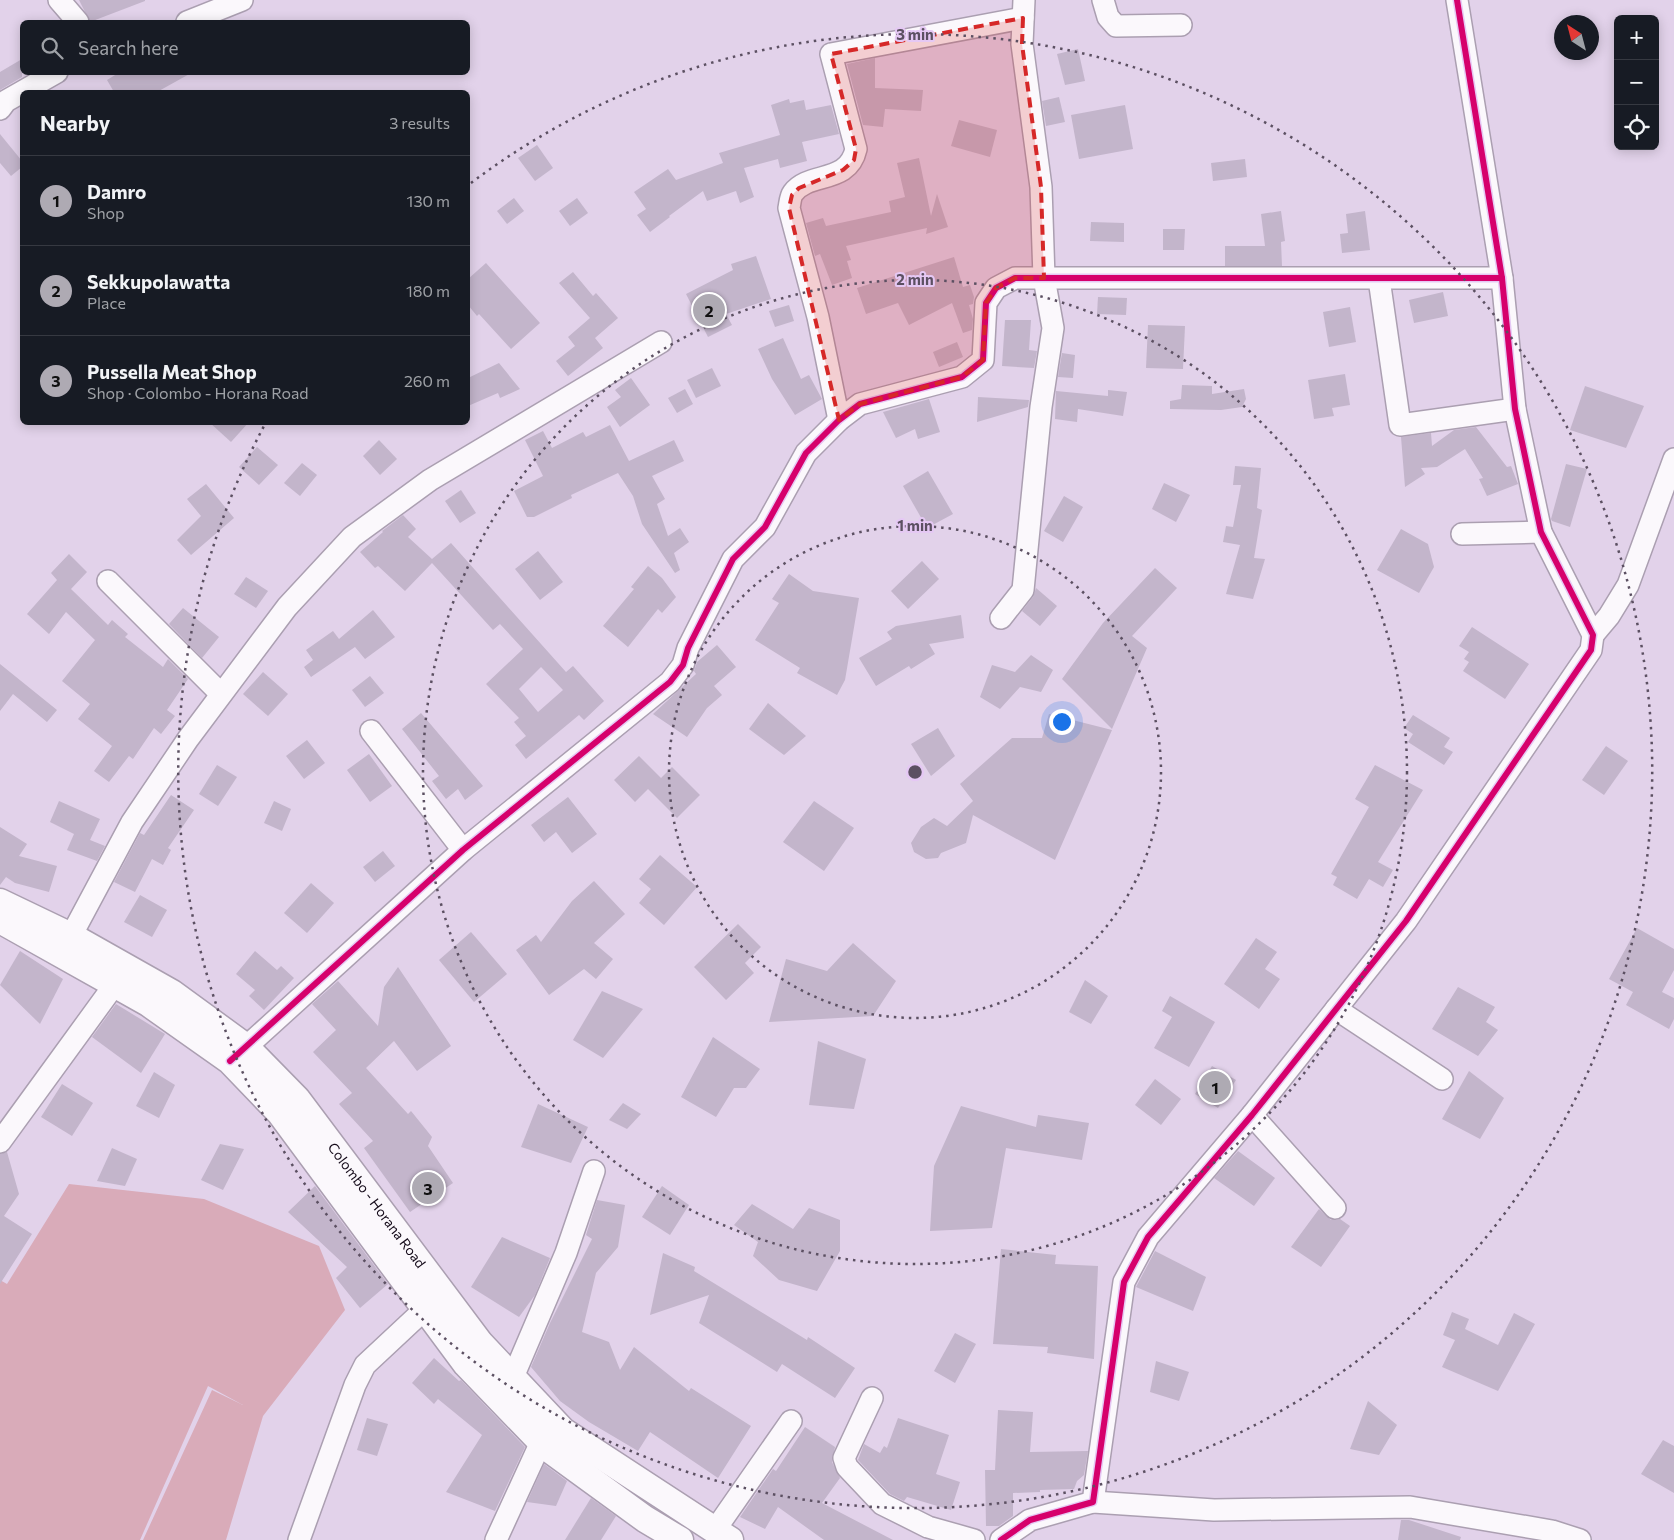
<!DOCTYPE html>
<html lang="en">
<head>
<meta charset="utf-8">
<style>
	:root { --surface:#171b24; --page:#242831; --text:#f1f3f6; --muted:#9ea1a6; --line:#363941; --accent:#aeaab3 }
	body { margin:0; font-family:Commissioner,sans-serif; background:var(--page); color:var(--text) }
	.controls { position:absolute; right:15px; top:15px; display:grid; overflow:hidden; border-radius:8px; box-shadow:0 2px 12px #0003 }
	.controls button { width:45px; height:45px; display:grid; place-items:center; padding:0; border:0; border-bottom:1px solid var(--line); background:var(--surface); color:var(--text); font:25px sans-serif }
	.compass { position:absolute; left:1554px; top:15px; width:45px; height:45px; border-radius:50%; background:var(--surface); box-shadow:0 2px 12px #0003; rotate:324deg }
	.you { position:absolute; left:1061px; top:721px; width:18px; height:18px; margin:-12px; border:4px solid #fff; border-radius:50%; background:#1a73e8; box-shadow:0 0 0 8px #1a73e833 }
	.badge { display:grid; place-items:center; width:32px; height:32px; border-radius:50%; background:var(--accent); color:#111; font-size:16px; font-weight:700 }
	.pin { position:absolute; translate:-50% -50%; border:2px solid #fff; box-shadow:0 1px 5px #0006 }
	.list { margin:0; padding:0; list-style:none }
	h2 { display:flex; justify-content:space-between; align-items:center; height:65px; margin:0; padding:0 20px; font-size:21px }
	h2 small { font-size:16px; font-weight:400; color:var(--muted) }
	.list li { display:grid; grid-template-columns:32px 1fr auto; gap:15px; align-items:center; box-sizing:border-box; height:90px; padding:0 20px; border-top:1px solid var(--line) }
	.list b { display:block; font-size:19px; white-space:nowrap }
	.list p { margin:0; font-size:16px; white-space:nowrap; color:var(--muted) }
	.list em { font-size:16px; font-style:normal; color:var(--muted) }
	.icon { flex:none; width:28px; height:28px; fill:none; stroke:currentColor; stroke-width:2; stroke-linecap:round; stroke-linejoin:round }
	.map { position:relative; flex:none; width:1674px; height:1540px; overflow:hidden }
	.search { position:absolute; background:var(--surface); box-shadow:0 2px 12px #0003; left:20px; top:20px; width:450px; height:55px; display:flex; align-items:center; gap:12px; box-sizing:border-box; padding:0 18px; border-radius:8px; color:var(--muted); font-size:19px }
	.panel { position:absolute; background:var(--surface); box-shadow:0 2px 12px #0003; left:20px; top:90px; width:450px; height:335px; border-radius:8px }
	.map>svg:first-child { display:block }
	.green { fill:#d9abb9 }
	.building { fill:#c3b5cb; fill-rule:evenodd }
	.lines { fill:none; stroke-linecap:round; stroke-linejoin:round }
	.minor-casing { stroke:#ab9fb1; stroke-width:24 }
	.major-casing { stroke:#ab9fb1; stroke-width:29 }
	.minor { stroke:#fbf8fc; stroke-width:21 }
	.major { stroke:#fbf8fc; stroke-width:26 }
	.cycleway-casing { stroke:#e5c8f4; stroke-width:9 }
	.cycleway { stroke:#d6006c; stroke-width:6 }
	.marked { fill:#d62828; fill-opacity:0.2; stroke:#d62828; stroke-width:4; stroke-dasharray:10 6; stroke-linejoin:round }
	.ring { fill:none; stroke:#5c5062; stroke-width:2.5; stroke-dasharray:2.5 5 }
	.labels { text-anchor:middle; stroke-width:4; stroke-linejoin:round; paint-order:stroke }
	.street-label { font-size:14px; fill:#140a19; stroke:#e5c8f4 }
	.centre { fill:#5c5062; stroke:#e5c8f4; stroke-width:2.5 }
	.ring-label { font-size:15px; text-anchor:middle; font-weight:bold; fill:#5c5062; stroke:#e5c8f4; stroke-width:4; stroke-linejoin:round; paint-order:stroke }
</style>
</head>
<body>
<div class="map">
<svg width="1674" height="1540" viewBox="0 0 1674 1540">
	<rect width="100%" height="100%" fill="#e2d2ea"/>
	<path class="green" d="M69 1184 204 1199 319 1246 345 1310 263 1416 226 1540H143L212 1390 243 1405 208 1386 140 1540H0V1280L7 1284Z"/>
	<g class="building">
		<path d="M79 0H145V1L90 22Z"/>
		<path d="M1078 49 1085 81 1065 85 1057 54Z"/>
		<path d="M875 58V88L923 90 921 111 885 109 883 127 863 125 847 64Z"/>
		<path d="M22 59V77L0 90V72Z"/>
		<path d="M120 72H193L157 92H114L107 80Z"/>
		<path d="M1059 97 1065 122 1046 126 1042 101Z"/>
		<path d="M789 99 790 103 804 100 806 110 831 105 839 134 802 142 807 161 780 168 778 159 744 168 754 197 740 203 736 191 707 201 703 191 669 216 670 217 650 232 637 215 646 209 634 192 668 169 676 180 723 163 719 153 780 135 771 105Z"/>
		<path d="M1125 105 1133 149 1079 159 1071 115Z"/>
		<path d="M959 120 997 130 990 157 951 146Z"/>
		<path d="M0 134 22 161V167L11 176 0 163Z"/>
		<path d="M537 145 553 168 535 181 518 158Z"/>
		<path d="M919 158 931 216 937 194 948 227 926 234 927 228 846 246 851 260 847 261 852 278 832 285 820 254 815 256 806 223 823 218 826 226 891 212 889 201 905 197 897 163Z"/>
		<path d="M1245 159 1247 177 1213 181 1211 163Z"/>
		<path d="M514 198 524 211 507 224 497 211Z"/>
		<path d="M577 198 588 213 570 226 559 211Z"/>
		<path d="M1281 211 1285 241 1281 242 1282 266H1225V246H1265L1261 214Z"/>
		<path d="M1365 211 1370 250 1342 253 1340 234 1348 233 1346 214Z"/>
		<path d="M1091 222 1124 223V242L1090 241Z"/>
		<path d="M1163 229H1185L1184 250H1163Z"/>
		<path d="M756 256 771 299 726 314 732 325 708 337 686 294 733 270 731 264Z"/>
		<path d="M954 257 963 287 970 285 974 297 973 304 969 305 973 319 972 330 963 333 952 303 909 325 898 303 866 314 857 288Z"/>
		<path d="M486 263 540 323 511 349 479 314 477 316 468 305V279Z"/>
		<path d="M573 272 593 296 596 293 618 318 595 338 603 348 568 376 556 361 575 346 568 337 590 318 559 283Z"/>
		<path d="M1443 292 1448 316 1414 323 1409 300Z"/>
		<path d="M1098 297 1127 298 1126 315 1097 314Z"/>
		<path d="M789 305 794 321 775 327 769 311Z"/>
		<path d="M1350 307 1356 342 1329 347 1323 312Z"/>
		<path d="M1005 320H1031L1029 350 1037 351 1034 368 1002 366Z"/>
		<path d="M1148 325 1185 326 1183 369 1146 368Z"/>
		<path d="M783 338 801 379 809 375 822 399 795 415 772 379 758 349Z"/>
		<path d="M957 342 963 357 939 367 933 352Z"/>
		<path d="M1062 353 1075 355 1073 378 1058 377Z"/>
		<path d="M499 363 520 389 500 398 498 393 468 406V378Z"/>
		<path d="M712 368 721 386 696 398 687 380Z"/>
		<path d="M1345 374 1350 405 1332 408 1334 416 1314 419 1308 380Z"/>
		<path d="M631 378 650 405 620 427 607 407 621 397 615 390Z"/>
		<path d="M1182 385 1212 386V394L1244 389 1246 399 1242 407 1221 410 1170 409V401L1181 399Z"/>
		<path d="M1585 386 1644 406 1626 448 1570 430Z"/>
		<path d="M685 389 693 404 677 413 668 398Z"/>
		<path d="M1108 390 1127 392 1123 416 1078 409 1077 422 1055 419 1056 391 1108 396Z"/>
		<path d="M978 397 1029 400 1028 407 977 422Z"/>
		<path d="M929 399 940 432 918 439 915 429 896 438 883 412Z"/>
		<path d="M209 422H249L231 442Z"/>
		<path d="M610 425 629 461 674 440 684 461 652 476 665 499 657 504 668 536 680 528 689 542 674 553 680 570 675 573 642 524 633 496 618 473 571 495 572 498 534 517H527L514 491 543 476 525 440 543 431 552 448 583 432 586 437Z"/>
		<path d="M1476 427 1507 467 1511 466 1518 484 1487 496 1479 479 1483 478 1465 449 1437 467 1421 468 1425 474 1405 487 1401 437 1431 433 1432 446 1454 430Z"/>
		<path d="M379 440 397 459 380 475 363 456Z"/>
		<path d="M257 447 278 465 259 485 239 467Z"/>
		<path d="M302 463 317 475 300 496 284 483Z"/>
		<path d="M1566 464 1587 469 1570 527 1552 521 1551 519Z"/>
		<path d="M1235 466 1261 468 1257 508 1262 510 1254 558 1265 559 1253 599 1226 594 1240 545 1223 542 1226 526 1233 527 1241 485H1233Z"/>
		<path d="M928 471 953 514 927 528 903 486Z"/>
		<path d="M1164 483 1190 495 1176 522 1152 509Z"/>
		<path d="M206 484 234 518 191 555 177 540 201 516 187 499Z"/>
		<path d="M461 490 476 513 460 523 445 501Z"/>
		<path d="M1064 496 1083 507 1063 542 1044 531Z"/>
		<path d="M403 515 416 529 408 537 432 559 451 543 566 672 573 666 604 701 584 720 579 715 526 759 515 745 526 736 514 722 519 718 486 684 523 649 500 624 493 630 432 563 405 591 378 566 375 568 360 552 383 532 382 531ZM541 667 563 690 538 712 519 689Z"/>
		<path d="M1401 529 1428 544 1434 567 1419 593 1377 570Z"/>
		<path d="M538 551 563 582 540 600 515 569Z"/>
		<path d="M69 554 87 572 71 589 108 625 112 620 128 634 125 637 163 667 168 659 188 679 167 710 175 716 161 734 154 728 133 759 129 756 109 782 94 771 112 746 78 719 90 704 62 681 95 640 66 612 49 634 27 614 57 580 51 573Z"/>
		<path d="M922 561 939 579 908 609 891 591Z"/>
		<path d="M648 566 662 578 676 597 662 613 658 609 628 647 603 626 634 589 631 587Z"/>
		<path d="M1155 568 1177 588 1132 636 1147 648 1112 729 1062 679 1103 623Z"/>
		<path d="M789 574 813 591 859 598 845 680 837 695 797 673 800 668 755 640 779 603 772 599Z"/>
		<path d="M246 577 268 591 256 608 234 594Z"/>
		<path d="M1036 588 1057 606 1040 626 1022 611 1033 597Z"/>
		<path d="M183 608 219 637 202 658 169 624Z"/>
		<path d="M373 610 395 637 365 659 355 647 311 677 304 667 313 660 306 650 333 631 339 639Z"/>
		<path d="M961 615 964 638 929 644 935 654 911 669 909 666 876 686 859 658 892 639 887 632 896 626Z"/>
		<path d="M1472 627 1529 664 1505 699 1463 671 1469 662 1464 659 1469 652 1459 646Z"/>
		<path d="M717 645 736 667 714 686 722 695 707 708 687 737 653 714 696 674 694 671 697 662Z"/>
		<path d="M1031 655 1053 670 1041 692 1020 687 1000 709 980 697 992 665 1015 672Z"/>
		<path d="M0 664 57 710 47 722 13 694 0 711Z"/>
		<path d="M263 672 288 694 268 716 243 694Z"/>
		<path d="M370 676 384 693 365 707 352 690Z"/>
		<path d="M768 703 806 736 784 755 749 729Z"/>
		<path d="M421 713 483 786 465 800 458 789 446 799 432 781 439 776 402 729Z"/>
		<path d="M1049 714 1112 730 1055 860 973 815 966 843 941 853 938 858 926 859 914 852 911 843 921 827 934 818 947 826 973 801 960 784 1012 738H1042Z"/>
		<path d="M1413 715 1450 738 1444 747 1453 752 1444 765 1408 742 1413 734 1404 728Z"/>
		<path d="M938 728 955 756 931 776 911 744Z"/>
		<path d="M307 740 325 763 304 779 286 756Z"/>
		<path d="M1606 746 1628 761 1604 795 1582 780Z"/>
		<path d="M369 754 392 786 370 802 347 770Z"/>
		<path d="M639 756 661 778 672 767 700 795 677 818 648 789 635 802 614 780Z"/>
		<path d="M217 765 237 777 218 806 199 794Z"/>
		<path d="M1375 765 1423 790 1378 862 1393 870 1383 887 1369 879 1357 899 1333 885 1337 877 1331 874 1369 807 1355 799Z"/>
		<path d="M171 795 194 810 168 848 171 850 163 865 152 859 135 892 114 882 140 833 144 835Z"/>
		<path d="M568 797 597 834 572 853 556 832 544 842 531 825Z"/>
		<path d="M59 801 100 819 90 840 105 846 97 861 67 850 74 834 50 822Z"/>
		<path d="M274 801 291 809 282 831 264 823Z"/>
		<path d="M814 801 854 828 824 871 783 842Z"/>
		<path d="M0 827 27 844 19 856 57 866 49 892 15 883 6 877 0 885Z"/>
		<path d="M383 851 395 866 375 882 363 867Z"/>
		<path d="M660 855 697 887 664 925 639 903 651 889 639 879Z"/>
		<path d="M594 881 625 914 594 943 613 959 596 979 584 969 549 995 516 950 536 935 541 942 572 901Z"/>
		<path d="M311 883 334 903 307 933 284 913Z"/>
		<path d="M140 895 167 910 152 937 124 922Z"/>
		<path d="M738 924 761 947 745 963 754 973 726 1000 694 967Z"/>
		<path d="M1637 928 1674 949V970L1662 992 1674 998V1019L1669 1029 1626 1005 1633 992 1609 979Z"/>
		<path d="M471 932 507 974 474 1002 439 960Z"/>
		<path d="M1256 938 1277 952 1265 969 1280 979 1259 1009 1224 984Z"/>
		<path d="M853 943 896 981 873 1016 769 1022 786 959 827 971Z"/>
		<path d="M20 951 63 979 40 1024 0 985Z"/>
		<path d="M255 951 277 970 281 966 294 978 264 1010 249 996 255 990 236 974Z"/>
		<path d="M398 967 451 1046 417 1071 394 1041 366 1068 408 1114 411 1111 432 1137 428 1146 453 1183 410 1212 364 1148 373 1141 339 1104 352 1093 313 1052 336 1030 312 1004 338 981 378 1026 384 987Z"/>
		<path d="M1085 980 1108 996 1091 1024 1069 1012Z"/>
		<path d="M1458 987 1495 1007 1486 1022 1498 1030 1478 1056 1432 1029Z"/>
		<path d="M602 991 643 1009 603 1058 573 1040Z"/>
		<path d="M1170 996 1215 1022 1189 1067 1154 1048 1172 1017 1162 1011Z"/>
		<path d="M116 1004 165 1034 141 1073 92 1037Z"/>
		<path d="M713 1037 760 1069 746 1088H734L716 1117 681 1097Z"/>
		<path d="M818 1041 866 1059 854 1109 809 1105Z"/>
		<path d="M1212 1066 1236 1080 1218 1108 1195 1094Z"/>
		<path d="M1469 1071 1504 1098 1480 1139 1442 1119Z"/>
		<path d="M154 1072 175 1085 159 1118 136 1106Z"/>
		<path d="M1155 1079 1181 1099 1161 1125 1135 1105Z"/>
		<path d="M62 1084 93 1103 72 1136 41 1117Z"/>
		<path d="M623 1103 641 1114 627 1129 609 1120Z"/>
		<path d="M538 1104 588 1127 571 1163 521 1147Z"/>
		<path d="M961 1106 1036 1127 1038 1115 1089 1123 1082 1160 1006 1148 992 1228 930 1231 934 1166Z"/>
		<path d="M220 1144 244 1149 223 1190 201 1180Z"/>
		<path d="M112 1148 137 1159 125 1186 97 1181Z"/>
		<path d="M1238 1151 1275 1178 1254 1206 1214 1178Z"/>
		<path d="M7 1152 19 1194 4 1216 32 1234 0 1284V1154Z"/>
		<path d="M315 1186 388 1284 360 1308 336 1278 347 1267 288 1212Z"/>
		<path d="M662 1186 689 1205 670 1235 642 1217Z"/>
		<path d="M597 1200 625 1205 618 1247 596 1273 582 1332 609 1342 620 1370 634 1347 689 1391 691 1388 751 1426 718 1478 650 1432 638 1451 589 1422 560 1401 531 1367 550 1323 592 1239 586 1235Z"/>
		<path d="M752 1204 793 1229 809 1208 840 1220V1251L817 1291 779 1280 753 1256 758 1242 734 1225Z"/>
		<path d="M1319 1209 1331 1220 1340 1219 1350 1226 1321 1267 1291 1247Z"/>
		<path d="M502 1237 550 1258 535 1295 519 1317 471 1287Z"/>
		<path d="M1001 1249 1056 1255 1055 1264 1098 1266 1094 1359 1047 1353 1048 1347 993 1344Z"/>
		<path d="M1155 1251 1206 1277 1193 1311 1136 1287Z"/>
		<path d="M663 1253 695 1267 694 1271 807 1340 808 1337 855 1368 835 1398 782 1364 777 1372 699 1323 709 1295 650 1315Z"/>
		<path d="M1452 1312 1469 1319 1465 1329 1498 1345 1514 1313 1535 1324 1498 1391 1442 1367 1455 1340 1443 1335Z"/>
		<path d="M955 1333 976 1344 955 1383 934 1371Z"/>
		<path d="M434 1358 459 1381 461 1380 525 1447 495 1511 446 1492 482 1435 438 1399 434 1404 412 1383Z"/>
		<path d="M1156 1361 1189 1372 1179 1401 1150 1392Z"/>
		<path d="M1368 1401 1397 1425 1379 1455 1350 1449Z"/>
		<path d="M998 1410 1033 1412 1030 1452 1088 1451 1084 1475 1077 1481 1074 1489 1040 1490V1492L1013 1493V1516L999 1526H986L985 1470H995Z"/>
		<path d="M367 1418 388 1424 377 1456 357 1450Z"/>
		<path d="M898 1418 949 1435 936 1474 960 1482 951 1510 907 1497 904 1501 890 1494 858 1460 864 1444 880 1453 884 1446 887 1448Z"/>
		<path d="M805 1427 835 1447 832 1462 840 1478 822 1503 893 1540H824L778 1507 765 1529 740 1517 773 1469 776 1471Z"/>
		<path d="M1663 1440 1674 1446V1493L1641 1474Z"/>
		<path d="M544 1464 567 1481 556 1506 527 1502Z"/>
		<path d="M591 1498 616 1516 601 1540H565Z"/>
		<path d="M1401 1520H1409L1461 1537 1460 1540H1398Z"/>
	</g>
	<g class="lines">
		<g class="minor-casing">
			<g id="minor">
				<path d="M59 0 78 22"/>
				<path d="M1103 0 1108 17 1116 26 1181 25"/>
				<path d="M187 22 242 0"/>
				<path d="M0 109 6 101 57 72"/>
				<path d="M1379 279 1400 425 1515 409"/>
				<path d="M839 420 818 317 789 208C790 204 790 197 793 193 809 171 848 185 856 149L831 54 1023 18"/>
				<path d="M1462 534 1541 532"/>
				<path d="M108 581 221 694"/>
				<path d="M1001 618 1023 590 1041 407 1053 328 1044 278 1041 187 1022 44 1024 0"/>
				<path d="M1593 635 1609 616 1628 585 1674 459"/>
				<path d="M371 731 463 850"/>
				<path d="M71 936 132 822 188 739 287 607 352 537 430 480 661 342"/>
				<path d="M1336 1009 1442 1079"/>
				<path d="M234 1058 463 850 670 682 683 665 688 648 733 559 765 527 806 453 839 420 860 404 962 377 983 360 986 303 996 288 1015 278H1502"/>
				<path d="M1252 1115 1335 1208"/>
				<path d="M0 1142 115 984"/>
				<path d="M513 1377 566 1253 594 1171"/>
				<path d="M872 1398 844 1458 847 1467 882 1504 928 1527 974 1540"/>
				<path d="M1093 1502 1214 1510 1410 1507 1552 1531 1580 1540"/>
				<path d="M715 1530 791 1421"/>
				<path d="M299 1540 355 1385 365 1365 425 1309"/>
				<path d="M496 1540 541 1442"/>
				<path d="M1001 1540 1030 1520 1093 1502 1124 1282 1148 1237 1252 1115 1406 921 1591 650 1593 635 1541 532 1515 409 1502 278 1457 0"/>
			</g>
		</g>
		<g class="major-casing">
			<g id="major">
				<path id="s1" d="M0 902 71 936 172 993 246 1047 297 1099 480 1343 563 1431 730 1540"/>
				<path d="M0 920 148 1003 230 1061 280 1113 466 1364 546 1447 645 1519 680 1540"/>
			</g>
		</g>
		<use href="#minor" class="minor"/>
		<use href="#major" class="major"/>
		<g class="cycleway-casing">
			<g id="cycleway">
				<path d="M230 1061 463 850 670 682 683 665 688 648 733 559 765 527 806 453 839 420 860 404 962 377 983 360 986 303 996 288 1015 278H1502"/>
				<path d="M1001 1540 1030 1520 1093 1502 1124 1282 1148 1237 1252 1115 1406 921 1591 650 1593 635 1541 532 1515 409 1502 278 1457 0"/>
			</g>
		</g>
		<use href="#cycleway" class="cycleway"/>
	</g>
	<path class="marked" d="M1023 18 1022 44 1041 187 1044 278H1015L996 288 986 303 983 360 962 377 860 404 839 420 789 208 792 195 799 188 843 170 854 160 856 149 831 54Z"/>
	<g class="ring">
		<circle cx="915" cy="772" r="246"/>
		<circle cx="915" cy="772" r="492"/>
		<path d="M471 183A737 737 0 1 1 264 426"/>
	</g>
	<g class="labels">
		<g class="street-label">
			<text dy="5" stroke="none"><textPath href="#s1" startOffset="492">Colombo - Horana Road</textPath></text>
		</g>
	</g>
	<circle cx="915" cy="772" r="8" class="centre"/>
	<g class="ring-label">
		<text x="915" y="40">3 min</text>
		<text x="915" y="285">2 min</text>
		<text x="915" y="531">1 min</text>
	</g>
</svg>
<div class="controls">
<button>+</button>
<button>−</button>
<button><svg class="icon" aria-label="locate" viewBox="0 0 24 24"><circle cx="12" cy="12" r="6"/><path d="M12 2v4M12 18v4M2 12h4M18 12h4"/></svg></button>
</div>
<svg class="compass" viewBox="-18 -18 36 36"><path d="M0-13l5 13h-10z" fill="#e53935"/><path d="M0 13l5-13h-10z" fill="#9ea1a6"/></svg>
<div class="you"></div>
<div class="pin badge" style="left:1215px;top:1087px">1</div>
<div class="pin badge" style="left:709px;top:310px">2</div>
<div class="pin badge" style="left:428px;top:1188px">3</div>
<div class="search"><svg class="icon" aria-label="search" viewBox="0 0 24 24"><circle cx="10" cy="10" r="6"/><path d="M15 15l6 6"/></svg>Search here</div>
<section class="panel">
<h2>Nearby<small>3 results</small></h2>
<ul class="list">
<li><span class="badge">1</span><div><b>Damro</b><p>Shop</p></div><em>130 m</em></li>
<li><span class="badge">2</span><div><b>Sekkupolawatta</b><p>Place</p></div><em>180 m</em></li>
<li><span class="badge">3</span><div><b>Pussella Meat Shop</b><p>Shop · Colombo - Horana Road</p></div><em>260 m</em></li>
</ul>
</section>
</div>
</body>
</html>
